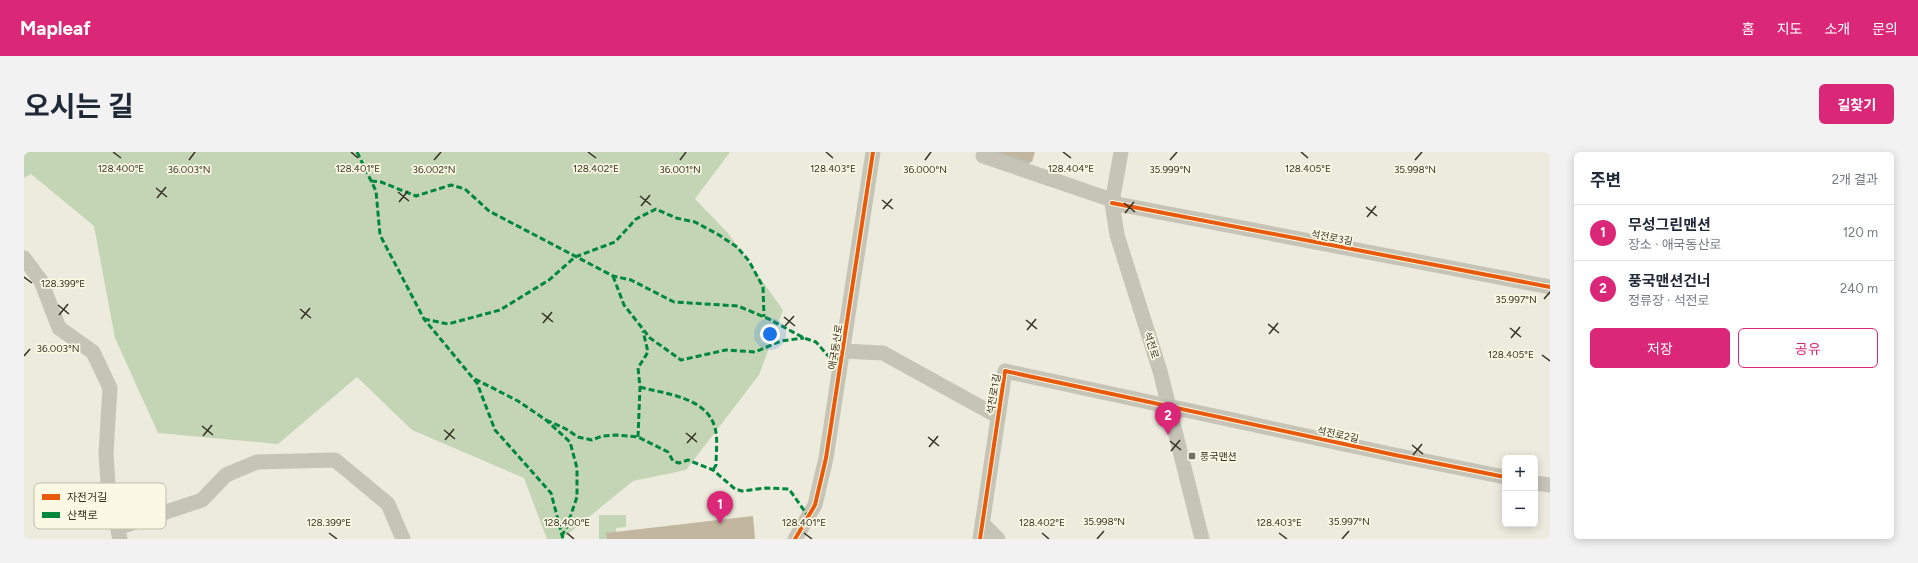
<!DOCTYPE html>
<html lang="ko">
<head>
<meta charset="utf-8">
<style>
	:root { --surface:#fff; --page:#f2f2f3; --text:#1f2937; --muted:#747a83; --line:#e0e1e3; --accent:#db2777 }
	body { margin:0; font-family:Figtree,"Noto Sans KR",sans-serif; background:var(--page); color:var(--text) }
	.controls { position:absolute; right:12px; bottom:12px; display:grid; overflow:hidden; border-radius:6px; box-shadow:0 2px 10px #0003 }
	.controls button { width:36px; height:36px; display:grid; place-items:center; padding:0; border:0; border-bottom:1px solid var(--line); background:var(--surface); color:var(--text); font:20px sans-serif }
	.you { position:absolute; left:746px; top:182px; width:14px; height:14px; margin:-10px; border:3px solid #fff; border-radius:50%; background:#1a73e8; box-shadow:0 0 0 6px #1a73e833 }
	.badge { display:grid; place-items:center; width:26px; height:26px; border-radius:50%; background:var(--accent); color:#fff; font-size:13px; font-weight:700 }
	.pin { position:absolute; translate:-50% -33px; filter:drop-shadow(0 1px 2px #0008) }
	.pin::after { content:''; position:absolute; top:21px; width:14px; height:12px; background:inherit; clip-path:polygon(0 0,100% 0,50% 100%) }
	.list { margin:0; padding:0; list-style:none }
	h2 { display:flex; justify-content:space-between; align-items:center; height:52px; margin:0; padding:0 16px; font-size:17px }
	h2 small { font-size:13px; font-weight:400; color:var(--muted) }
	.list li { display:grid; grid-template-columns:26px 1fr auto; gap:12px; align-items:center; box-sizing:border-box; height:56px; padding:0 16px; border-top:1px solid var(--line) }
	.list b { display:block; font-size:15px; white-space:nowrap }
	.list p { margin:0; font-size:13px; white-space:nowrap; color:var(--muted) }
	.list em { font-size:13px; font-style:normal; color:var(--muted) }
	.actions { display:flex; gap:8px; padding:12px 16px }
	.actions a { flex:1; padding:9px 0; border:1px solid var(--accent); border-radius:6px; text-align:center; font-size:14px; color:var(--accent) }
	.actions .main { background:var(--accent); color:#fff }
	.map { position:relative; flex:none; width:1526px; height:387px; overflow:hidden; border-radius:6px }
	header { display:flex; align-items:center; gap:24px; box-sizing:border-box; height:56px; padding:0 20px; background:var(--accent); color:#fff }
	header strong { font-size:19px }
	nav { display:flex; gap:22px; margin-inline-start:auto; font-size:14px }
	.intro { display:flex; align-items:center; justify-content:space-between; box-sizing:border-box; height:96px; padding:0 24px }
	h1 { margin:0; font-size:28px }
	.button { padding:10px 18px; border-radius:6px; background:var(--accent); color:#fff; font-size:14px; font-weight:700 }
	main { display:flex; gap:24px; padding:0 24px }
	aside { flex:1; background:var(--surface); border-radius:6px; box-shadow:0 2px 10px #0003 }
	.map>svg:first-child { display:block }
	.green { fill:#c4d5b6 }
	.shadow { fill:#0003 }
	.building { fill:#c2b79e }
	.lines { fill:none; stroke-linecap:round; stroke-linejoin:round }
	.minor { stroke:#c6c4b7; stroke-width:15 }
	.quiet { stroke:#00873e; stroke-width:3; stroke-dasharray:6 3; stroke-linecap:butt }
	.cycleway-casing { stroke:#fbf9e4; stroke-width:6 }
	.cycleway { stroke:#e8590c; stroke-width:4 }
	.ticks { fill:none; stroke:#363125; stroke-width:1.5 }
	.poi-dot { fill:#767265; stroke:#fbf9e4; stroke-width:1.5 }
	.labels { text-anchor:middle; stroke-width:3.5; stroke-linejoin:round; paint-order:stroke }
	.street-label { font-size:10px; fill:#363125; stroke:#fbf9e4 }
	.poi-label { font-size:10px; fill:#363125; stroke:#fbf9e4; text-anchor:start }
	.key { fill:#fbf9e4; stroke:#c0bdab; stroke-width:1 }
	.key-label { font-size:11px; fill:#363125 }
	.ticks-label { font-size:10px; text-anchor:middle; fill:#363125; stroke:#fbf9e4; stroke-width:3.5; stroke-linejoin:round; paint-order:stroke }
</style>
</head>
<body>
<header>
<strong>Mapleaf</strong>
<nav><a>홈</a><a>지도</a><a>소개</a><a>문의</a></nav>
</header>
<div class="intro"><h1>오시는 길</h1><a class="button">길찾기</a></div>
<main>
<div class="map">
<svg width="1526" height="387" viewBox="0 0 1526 387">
	<rect width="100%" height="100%" fill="#edebdd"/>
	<g class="green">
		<path d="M0 0H706L671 47 703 80 759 158 735 223 662 318 609 329 538 387H523L500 326 388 278 333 225 254 292 134 281 91 186 70 74 7 22 0 26Z"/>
		<path d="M575 363H602V375L592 376V387H575Z"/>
	</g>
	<path class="shadow" d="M965 0H1010L1007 10 999 18Z"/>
	<g class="building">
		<path d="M981 0H1011L1008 10 981 2Z"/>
		<path d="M729 364 731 387H583L582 381Z"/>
	</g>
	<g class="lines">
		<g class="minor">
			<path d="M961 0 959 4 1088 48"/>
			<path d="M1097 0 1088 51 1093 83 1136 219 1178 387"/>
			<path d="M1088 51 1526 135"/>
			<path d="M0 106 17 129 35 176 69 200 86 236 82 301 84 333 96 387"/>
			<path d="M819 199 859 201 973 264"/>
			<path d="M1511 331 1526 333"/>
			<path d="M958 371 974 387"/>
			<path d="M94 376 178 348 202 323 233 310 311 308 364 352 379 387"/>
			<path d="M771 387 791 353 802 306 849 0"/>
			<path d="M956 387 981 219 1371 303 1481 325"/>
		</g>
		<g class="quiet">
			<path d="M333 0 352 39 356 83 400 167 453 231 471 278 527 341 539 387"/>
			<path d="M347 29 357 30 392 44 427 33 441 37 465 59 589 124 607 128 650 150 714 154 745 167 780 186 792 190 806 206 818 208"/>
			<path d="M589 124 600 153 626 186 657 208 702 198 731 200 757 189 780 186"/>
			<path d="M400 167 424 172 476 158 525 128 551 105 591 90 612 67 632 57 652 66 671 70 695 83 713 95 725 109 739 135 740 165"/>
			<path d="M451 227 494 249 522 268 546 290 553 316V345L542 377 538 383"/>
			<path d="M616 235C641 242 683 245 691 276 694 286 692 302 692 313L689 318"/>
			<path d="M522 268 542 277 554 285 568 288 578 284 593 283 614 285 644 300 649 309 655 311 664 308 689 318 711 337 718 339 742 336 765 337 784 364"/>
			<path d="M614 285 616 235 614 216 624 200 619 179"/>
		</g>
		<g class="cycleway-casing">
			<g id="cycleway">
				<path d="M1088 51 1526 135"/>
				<path d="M771 387 791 353 802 306 849 0"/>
				<path d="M956 387 981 219 1371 303 1481 325"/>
			</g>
		</g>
		<use href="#cycleway" class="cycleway"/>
	</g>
	<path class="ticks" d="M89 0 97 6M327 0 334 6M564 0 572 6M802 0 809 6M1039 0 1047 6M1277 0 1284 6M165 8 171 0M410 8 417 0M656 8 662 0M901 8 907 0M1146 8 1153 0M1391 8 1398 0M132 36 143 45M374 40 385 49M616 44 627 53M133 46 142 35M858 48 869 57M375 50 384 39M1100 51 1111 60M617 54 626 43M1342 55 1353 64M859 57 868 47M1101 61 1110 50M1343 65 1352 54M0 125 8 131M1520 147 1526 140M34 153 45 162M276 157 287 166M518 161 529 170M35 163 44 152M760 165 771 174M277 167 286 156M1002 168 1013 177M519 171 528 160M1244 172 1255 181M761 174 770 164M1486 176 1497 185M1003 178 1012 167M1245 182 1254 171M1487 186 1496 175M1518 203 1526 209M0 204 6 197M178 274 189 283M420 278 431 287M662 281 673 290M179 284 188 273M904 285 915 294M421 288 430 277M1146 289 1157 298M663 291 672 281M1388 293 1399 302M905 295 914 284M1147 299 1156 288M1389 303 1398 292M305 381 313 387M543 381 550 387M780 381 788 387M1018 381 1025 387M1255 381 1263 387M1073 387 1080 379M1318 387 1325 379"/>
	<rect class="poi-dot" x="1164" y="300" width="8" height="8" rx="2"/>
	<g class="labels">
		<g class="street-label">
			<text transform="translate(1308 85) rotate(11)" y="4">석전로3길</text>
			<text transform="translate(1128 193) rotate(72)" y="4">석전로</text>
			<text transform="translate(811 195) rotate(-81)" y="4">애국동산로</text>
			<text transform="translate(969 242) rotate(-80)" y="4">석전로1길</text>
			<text transform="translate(1314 282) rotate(12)" y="4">석전로2길</text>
		</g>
		<g class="poi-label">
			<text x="1176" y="308">풍국맨션</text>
		</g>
	</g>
	<rect x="10" y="331" width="132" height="46" rx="6" class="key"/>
	<rect x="18" y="342" width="18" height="6" fill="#e8590c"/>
	<rect x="18" y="360" width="18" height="6" fill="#00873e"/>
	<g class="key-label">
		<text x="43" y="349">자전거길</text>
		<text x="43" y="367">산책로</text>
	</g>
	<g class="ticks-label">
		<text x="1284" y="20">128.405°E</text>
		<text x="97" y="20">128.400°E</text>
		<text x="334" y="20">128.401°E</text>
		<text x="572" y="20">128.402°E</text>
		<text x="809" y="20">128.403°E</text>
		<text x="1047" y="20">128.404°E</text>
		<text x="165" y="21">36.003°N</text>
		<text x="410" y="21">36.002°N</text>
		<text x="656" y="21">36.001°N</text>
		<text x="901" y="21">36.000°N</text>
		<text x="1146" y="21">35.999°N</text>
		<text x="1391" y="21">35.998°N</text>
		<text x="39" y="135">128.399°E</text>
		<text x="1492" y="151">35.997°N</text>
		<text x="34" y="200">36.003°N</text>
		<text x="1487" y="206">128.405°E</text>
		<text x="1080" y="373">35.998°N</text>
		<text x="1325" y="373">35.997°N</text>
		<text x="305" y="374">128.399°E</text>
		<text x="543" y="374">128.400°E</text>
		<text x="780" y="374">128.401°E</text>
		<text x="1018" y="374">128.402°E</text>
		<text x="1255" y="374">128.403°E</text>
	</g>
</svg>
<div class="controls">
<button>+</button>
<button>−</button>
</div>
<div class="you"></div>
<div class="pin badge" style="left:696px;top:372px">1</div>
<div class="pin badge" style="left:1144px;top:283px">2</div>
</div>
<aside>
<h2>주변<small>2개 결과</small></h2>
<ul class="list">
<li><span class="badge">1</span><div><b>무성그린맨션</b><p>장소 · 애국동산로</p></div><em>120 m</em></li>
<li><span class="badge">2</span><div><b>풍국맨션건너</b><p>정류장 · 석전로</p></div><em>240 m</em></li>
</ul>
<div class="actions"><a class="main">저장</a><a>공유</a></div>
</aside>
</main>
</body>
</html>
